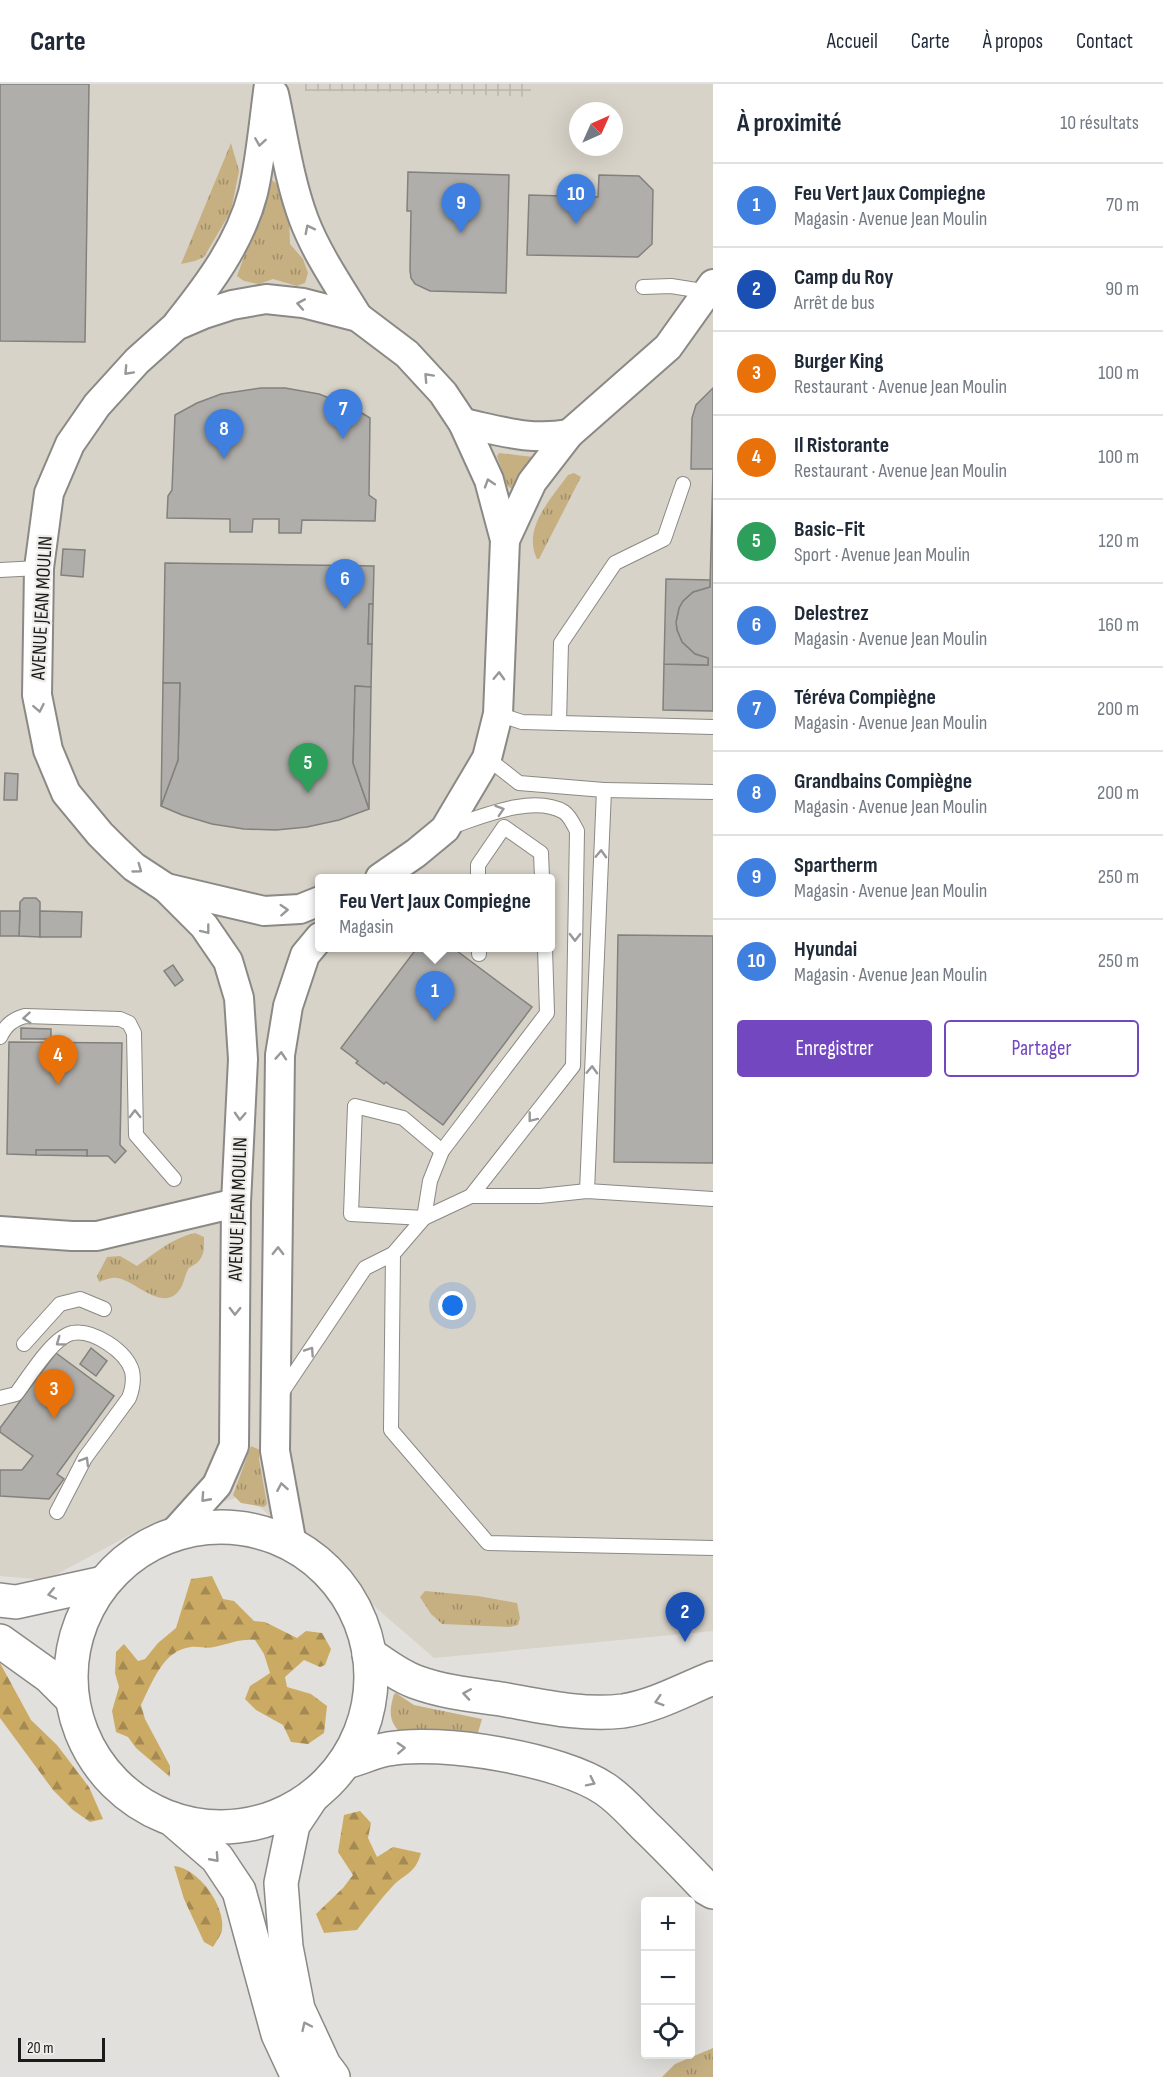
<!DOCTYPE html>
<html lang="fr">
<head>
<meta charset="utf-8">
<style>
	:root { --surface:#fff; --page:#f6f6f7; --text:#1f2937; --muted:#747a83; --line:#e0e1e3; --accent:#7247bf }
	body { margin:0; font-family:"Sofia Sans Condensed",sans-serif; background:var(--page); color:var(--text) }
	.controls { position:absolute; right:18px; bottom:18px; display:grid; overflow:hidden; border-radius:6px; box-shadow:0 6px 24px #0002 }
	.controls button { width:54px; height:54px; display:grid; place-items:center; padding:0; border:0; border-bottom:2px solid var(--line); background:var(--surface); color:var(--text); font:30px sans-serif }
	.compass { position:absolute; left:569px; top:18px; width:54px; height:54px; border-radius:50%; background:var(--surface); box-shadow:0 6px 24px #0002; rotate:45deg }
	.scale { position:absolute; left:18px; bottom:15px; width:87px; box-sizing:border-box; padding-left:6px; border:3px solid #1b1b19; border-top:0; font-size:16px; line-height:21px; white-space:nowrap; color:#1b1b19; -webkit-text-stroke:4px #efede9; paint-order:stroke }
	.you { position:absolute; left:453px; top:1222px; width:21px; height:21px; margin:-15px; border:4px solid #fff; border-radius:50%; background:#1a73e8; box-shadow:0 0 0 9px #1a73e833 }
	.badge { display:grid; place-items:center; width:39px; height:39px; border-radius:50%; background:var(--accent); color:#fff; font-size:20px; font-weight:700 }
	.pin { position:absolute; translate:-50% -50px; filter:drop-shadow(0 2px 3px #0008) }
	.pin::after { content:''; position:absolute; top:32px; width:21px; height:18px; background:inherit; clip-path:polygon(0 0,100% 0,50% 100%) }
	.popup { position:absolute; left:315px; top:790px; width:240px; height:78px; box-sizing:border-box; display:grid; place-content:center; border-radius:6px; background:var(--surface); filter:drop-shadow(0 2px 4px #0005); font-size:20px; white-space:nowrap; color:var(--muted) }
	.popup b { font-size:22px; color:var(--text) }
	.popup::after { content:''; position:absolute; left:50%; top:100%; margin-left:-12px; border:12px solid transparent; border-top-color:var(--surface) }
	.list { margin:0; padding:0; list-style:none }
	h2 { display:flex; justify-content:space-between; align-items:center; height:78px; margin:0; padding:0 24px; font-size:26px }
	h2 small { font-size:20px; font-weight:400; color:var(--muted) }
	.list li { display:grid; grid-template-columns:39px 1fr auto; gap:18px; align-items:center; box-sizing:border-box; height:84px; padding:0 24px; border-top:2px solid var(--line) }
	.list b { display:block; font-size:22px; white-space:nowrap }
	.list p { margin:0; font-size:20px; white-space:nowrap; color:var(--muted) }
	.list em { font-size:20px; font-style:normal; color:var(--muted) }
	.actions { display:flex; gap:12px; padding:18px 24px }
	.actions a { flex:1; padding:14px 0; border:2px solid var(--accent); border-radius:6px; text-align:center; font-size:21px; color:var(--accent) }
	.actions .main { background:var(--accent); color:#fff }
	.icon { flex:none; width:33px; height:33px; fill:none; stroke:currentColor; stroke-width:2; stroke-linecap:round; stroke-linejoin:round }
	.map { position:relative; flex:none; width:713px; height:1993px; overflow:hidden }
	header { display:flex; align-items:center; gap:36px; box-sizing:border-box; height:84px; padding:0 30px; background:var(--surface); border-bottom:2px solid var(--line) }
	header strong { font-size:28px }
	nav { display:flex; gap:33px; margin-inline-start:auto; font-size:21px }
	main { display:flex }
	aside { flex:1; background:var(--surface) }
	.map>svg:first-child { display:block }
	.built { fill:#d8d3c8; fill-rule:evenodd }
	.industrial { fill:url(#industrial-grid) }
	.grass { fill:url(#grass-tufts) }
	.forest { fill:url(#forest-firs) }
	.building { fill:#b0aeaa; stroke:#82817d; stroke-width:1.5 }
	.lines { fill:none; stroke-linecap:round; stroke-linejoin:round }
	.lane-casing { stroke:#8b8985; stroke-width:16 }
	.street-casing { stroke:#8b8985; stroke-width:32 }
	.secondary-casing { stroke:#8b8985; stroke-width:36 }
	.primary-casing { stroke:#8b8985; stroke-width:36 }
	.lane { stroke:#fff; stroke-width:14 }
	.street { stroke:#fff; stroke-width:28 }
	.secondary { stroke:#fff; stroke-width:33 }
	.primary { stroke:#fff; stroke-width:33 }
	.oneway { stroke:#989898 }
	.labels { text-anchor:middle; stroke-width:4.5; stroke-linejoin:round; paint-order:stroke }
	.street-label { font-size:20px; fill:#1b1b19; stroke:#efede9 }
</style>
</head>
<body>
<header>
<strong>Carte</strong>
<nav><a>Accueil</a><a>Carte</a><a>À propos</a><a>Contact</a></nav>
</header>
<main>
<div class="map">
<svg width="713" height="1993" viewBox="0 0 713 1993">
	<defs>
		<pattern id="industrial-grid" width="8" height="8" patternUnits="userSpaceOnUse" patternTransform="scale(1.5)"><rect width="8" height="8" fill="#d8d3c8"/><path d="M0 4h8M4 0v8" fill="none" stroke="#b9b5ab"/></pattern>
		<pattern id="grass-tufts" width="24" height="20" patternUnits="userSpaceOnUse" patternTransform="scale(1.5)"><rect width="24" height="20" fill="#c6b082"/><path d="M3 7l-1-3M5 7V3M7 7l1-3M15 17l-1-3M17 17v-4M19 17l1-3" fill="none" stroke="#a08e6a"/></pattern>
		<pattern id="forest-firs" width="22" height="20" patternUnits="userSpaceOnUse" patternTransform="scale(1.5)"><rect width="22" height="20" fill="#cbab64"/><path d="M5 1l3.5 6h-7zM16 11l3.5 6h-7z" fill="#a48a52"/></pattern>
	</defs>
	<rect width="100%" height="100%" fill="#e2e0dc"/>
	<path class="built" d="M0 0H713V1547L434 1574 246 1411 152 1439 46 1496 0 1492ZM578 27H614V63H578ZM320 794H550V864H320Z"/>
	<path class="industrial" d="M305 0H531V13L406 8 305 7Z"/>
	<g class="grass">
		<path d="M231 59 239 87 231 127 204 173 195 177 181 180Z"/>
		<path d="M272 96 281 103 289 130 290 160 303 175 308 189 305 199 297 202 273 195 259 200 244 197 237 192Z"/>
		<path d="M499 369 533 373 534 379 514 406 507 402 497 372Z"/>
		<path d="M574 389 581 393 539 475H537C522 444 551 415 568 391Z"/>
		<path d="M195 1149 204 1153C204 1163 205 1172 197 1179 195 1181 191 1182 189 1184 184 1191 185 1201 177 1209 160 1226 134 1196 117 1194 111 1193 105 1196 99 1198L97 1192 107 1173 120 1172 137 1182C155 1169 172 1154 195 1149Z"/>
		<path d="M251 1362 260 1366 259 1375 267 1420 264 1423 241 1419 233 1411Z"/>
		<path d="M425 1507 478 1512 517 1519 520 1534 518 1541 510 1543 442 1540 431 1530 420 1513Z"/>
		<path d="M396 1609 414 1621 482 1635 477 1652 435 1645 398 1646C388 1635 390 1624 394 1610Z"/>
		<path d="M713 1964V1993H662L675 1980Z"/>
	</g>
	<g class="forest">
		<path d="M212 1492 223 1515 234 1517 254 1537 265 1538 297 1554 306 1547 322 1549 331 1565 325 1581 320 1583 304 1576 285 1593 287 1603 311 1610 327 1622 324 1649 308 1660 291 1658 283 1641 256 1626 245 1615 250 1602 270 1589 264 1570 255 1556C237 1555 231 1560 214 1563 207 1565 199 1562 191 1563 163 1566 152 1599 141 1621L145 1635 170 1682V1693L136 1664 128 1653 116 1648 112 1627 119 1603 115 1589 116 1568 124 1560 138 1577 145 1575 158 1559 176 1544 191 1495Z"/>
		<path d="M0 1579 31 1636 57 1661 89 1703 103 1735 90 1738 73 1726 53 1706 0 1634Z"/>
		<path d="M360 1727 371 1739 368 1754 377 1773 393 1763 421 1769C415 1791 404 1789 391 1804 379 1817 368 1832 357 1846L324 1849 316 1830 343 1804 353 1791 338 1768 344 1731Z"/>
		<path d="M174 1782C198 1784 226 1822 222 1846 221 1851 216 1858 213 1863L204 1858 184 1815Z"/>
	</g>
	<g class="building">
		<path d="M0 0H89L85 258 0 257Z"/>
		<path d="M408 88 509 91 506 209 430 207 415 200 411 194 410 186 411 127H407Z"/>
		<path d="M599 91 639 92 653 106 652 160 638 173 527 171 529 111 598 113Z"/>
		<path d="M261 304H285L319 310 352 323 370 334 369 411 376 416 375 437 302 436 301 449H279V435H253L252 448H230V435L167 434 168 412 172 406 175 331 197 319 221 310Z"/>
		<path d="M713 304V627L663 626 664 580 708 581V574L695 570 682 558 677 546 676 538 679 524 683 517 693 508 710 503 713 385H691L692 334 696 321Z"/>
		<path d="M63 465 85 466 83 493 61 491Z"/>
		<path d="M165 479 374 482 373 520H369L368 560H372L371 603 355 602 353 679 369 725 339 736 307 743 276 746 244 745 212 740 182 731 161 722 178 676 180 599H163Z"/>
		<path d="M666 495 710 496V503L693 508 683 517 679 524 676 538 677 546 682 558 695 570 708 574V581L664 580Z"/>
		<path d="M369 520H373L372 560H368Z"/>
		<path d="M163 599H180L178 676 161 722Z"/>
		<path d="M355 602 371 603 369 725 353 679Z"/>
		<path d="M5 689 18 690 17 716H4Z"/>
		<path d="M24 814H36L40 818V853L19 852 20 818Z"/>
		<path d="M0 827H20L19 852H0Z"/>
		<path d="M40 827 82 828 81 853H40Z"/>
		<path d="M618 851 713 852V1079L614 1078Z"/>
		<path d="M417 864H453L532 923 443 1041 386 998 384 1000 356 979 358 977 341 964Z"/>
		<path d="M173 881 183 896 175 902 164 887Z"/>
		<path d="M21 944 51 945V955H21Z"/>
		<path d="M9 958 122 959 120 1061 126 1067 115 1079 108 1072H87V1066H36V1071L7 1070Z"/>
		<path d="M36 1066H87V1072L36 1071Z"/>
		<path d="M91 1264 107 1277 96 1292 80 1280Z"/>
		<path d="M56 1269 114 1312 57 1390 64 1395 49 1415 0 1412V1386H22L33 1372 0 1348V1344Z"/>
	</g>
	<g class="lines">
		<g class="lane-casing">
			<g id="lane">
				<path d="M643 203 671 202 709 208"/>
				<path d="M0 486 39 484"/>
				<path d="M498 630 522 638 713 643"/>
				<path d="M559 639 561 559 615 479 664 455 683 400"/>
				<path d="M487 674 519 699 604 706 587 1107"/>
				<path d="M604 706 713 708"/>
				<path d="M450 743C481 733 533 710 564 728 569 731 574 741 577 747L573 982 471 1112"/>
				<path d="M478 794V781L504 743 541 769 542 794"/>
				<path d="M479 864V870"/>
				<path d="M0 953C6 941 12 936 25 932L120 935 129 939 134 949 136 1051 174 1095"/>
				<path d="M442 1067 403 1034 355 1022 351 1130 424 1134 471 1112H540L587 1107 713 1115"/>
				<path d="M393 1170 391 1346 488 1459 713 1464"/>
				<path d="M24 1260 60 1220 80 1215 104 1225"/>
				<path d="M280 1311 365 1184 393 1170 424 1134 430 1097 442 1067 547 929 545 864"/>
				<path d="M0 1314 16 1310C29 1293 52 1254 72 1249 93 1245 126 1267 132 1287 134 1296 132 1306 129 1314L85 1374 57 1428"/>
			</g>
		</g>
		<g class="street-casing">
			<g id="street">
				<path d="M274 10C283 51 289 96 304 136 317 170 339 202 358 233"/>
				<path d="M178 239C209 200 240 159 253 109 261 74 264 36 269 0"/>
				<path d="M463 339C501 347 530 357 569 350"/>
				<path d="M505 456 532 398 569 350 668 263 713 200"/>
				<path d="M166 804 264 827 300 825 320 817"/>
				<path d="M0 1147 72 1152H97L236 1119"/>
				<path d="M172 1451 217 1401 234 1362 236 1119 243 975 239 914 228 877 204 842 166 804 134 783 115 765 100 750 66 709 48 666 37 611 39 484 49 409 70 360 97 321 137 277 176 242 204 230 232 221 266 215 303 219 358 233 407 270 443 309 463 339 489 396 505 456 498 630 487 674 445 745 416 769 380 794"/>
				<path d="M292 1461 275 1367 280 971 288 922 305 871 320 853"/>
			</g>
		</g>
		<g class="secondary-casing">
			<g id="secondary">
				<circle cx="221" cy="1593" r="150"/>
				<path d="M0 1516 16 1518 103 1499"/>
				<path d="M0 1557 49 1592 72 1615"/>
				<path d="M369 1570C384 1580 399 1592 416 1598 443 1608 472 1611 501 1615 541 1622 582 1632 623 1627 655 1622 683 1606 713 1594"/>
				<path d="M345 1678C359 1675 374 1667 388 1665 440 1655 561 1675 605 1705 620 1715 632 1729 645 1742 666 1762 686 1783 706 1804L713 1808"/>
				<path d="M311 1714 293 1741 281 1799 286 1863 298 1925 324 1981 333 1993"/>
			</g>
		</g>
		<g class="primary-casing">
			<path id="primary" d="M172 1735 217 1774 239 1807 278 1950 298 1993"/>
		</g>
		<use href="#lane" class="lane"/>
		<use href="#street" class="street"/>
		<use href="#secondary" class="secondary"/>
		<use href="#primary" class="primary"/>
	</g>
	<defs><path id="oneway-chevron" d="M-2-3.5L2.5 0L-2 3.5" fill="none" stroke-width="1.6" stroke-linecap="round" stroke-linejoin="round" transform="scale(1.5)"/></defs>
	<g class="oneway">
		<use href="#oneway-chevron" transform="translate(260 58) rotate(99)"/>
		<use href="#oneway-chevron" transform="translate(309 145) rotate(-117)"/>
		<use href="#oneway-chevron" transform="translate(301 220) rotate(-170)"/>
		<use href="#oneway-chevron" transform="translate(128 287) rotate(133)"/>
		<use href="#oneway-chevron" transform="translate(428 293) rotate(-133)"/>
		<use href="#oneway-chevron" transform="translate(489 399) rotate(-108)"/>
		<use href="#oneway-chevron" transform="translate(499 592) rotate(-88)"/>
		<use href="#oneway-chevron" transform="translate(39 624) rotate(79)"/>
		<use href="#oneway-chevron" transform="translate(500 726) rotate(-18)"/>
		<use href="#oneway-chevron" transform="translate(601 770) rotate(-88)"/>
		<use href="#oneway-chevron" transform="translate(138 785) rotate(36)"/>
		<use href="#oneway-chevron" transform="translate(284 826) rotate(-4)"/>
		<use href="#oneway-chevron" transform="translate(206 846) rotate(52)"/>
		<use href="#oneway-chevron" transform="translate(575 853) rotate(91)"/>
		<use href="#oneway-chevron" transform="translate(27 934) rotate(175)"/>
		<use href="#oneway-chevron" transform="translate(281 972) rotate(-86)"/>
		<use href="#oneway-chevron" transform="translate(592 986) rotate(-88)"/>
		<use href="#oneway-chevron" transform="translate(135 1030) rotate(-91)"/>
		<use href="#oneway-chevron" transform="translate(240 1032) rotate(93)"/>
		<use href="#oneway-chevron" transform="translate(532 1034) rotate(128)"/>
		<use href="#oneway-chevron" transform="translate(278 1167) rotate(-89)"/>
		<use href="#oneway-chevron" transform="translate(235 1227) rotate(91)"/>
		<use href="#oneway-chevron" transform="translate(60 1258) rotate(144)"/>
		<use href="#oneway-chevron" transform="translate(310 1267) rotate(-56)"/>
		<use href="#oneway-chevron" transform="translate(85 1377) rotate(-59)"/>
		<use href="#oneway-chevron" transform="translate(282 1403) rotate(-100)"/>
		<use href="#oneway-chevron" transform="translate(205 1414) rotate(132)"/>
		<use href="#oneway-chevron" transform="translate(52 1510) rotate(168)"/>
		<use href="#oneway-chevron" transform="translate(467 1610) rotate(-171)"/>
		<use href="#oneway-chevron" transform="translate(659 1617) rotate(163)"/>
		<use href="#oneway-chevron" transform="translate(401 1664) rotate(-3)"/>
		<use href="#oneway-chevron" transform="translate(591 1698) rotate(26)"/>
		<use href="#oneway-chevron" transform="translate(215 1774) rotate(48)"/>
		<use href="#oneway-chevron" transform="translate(306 1942) rotate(-115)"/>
	</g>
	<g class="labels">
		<g class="street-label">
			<text transform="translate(41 524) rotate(-87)" y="7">AVENUE JEAN MOULIN</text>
			<text transform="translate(237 1125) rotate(-88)" y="7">AVENUE JEAN MOULIN</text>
		</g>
	</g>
</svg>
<div class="controls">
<button>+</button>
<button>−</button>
<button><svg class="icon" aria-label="locate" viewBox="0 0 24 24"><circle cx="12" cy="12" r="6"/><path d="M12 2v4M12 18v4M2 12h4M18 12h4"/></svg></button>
</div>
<svg class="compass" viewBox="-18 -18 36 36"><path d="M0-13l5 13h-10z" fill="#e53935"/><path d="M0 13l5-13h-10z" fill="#747a83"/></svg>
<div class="scale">20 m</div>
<div class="you"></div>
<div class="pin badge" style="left:435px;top:937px;background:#3f7fe0">1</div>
<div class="popup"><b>Feu Vert Jaux Compiegne</b>Magasin</div>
<div class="pin badge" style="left:685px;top:1558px;background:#1a4fb4">2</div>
<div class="pin badge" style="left:54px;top:1335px;background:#e8710a">3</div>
<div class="pin badge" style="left:58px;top:1001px;background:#e8710a">4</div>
<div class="pin badge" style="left:308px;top:709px;background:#2e9e5b">5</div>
<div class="pin badge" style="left:345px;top:525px;background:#3f7fe0">6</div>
<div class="pin badge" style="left:343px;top:355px;background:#3f7fe0">7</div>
<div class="pin badge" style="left:224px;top:375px;background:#3f7fe0">8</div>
<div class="pin badge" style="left:461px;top:149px;background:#3f7fe0">9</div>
<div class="pin badge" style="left:576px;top:140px;background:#3f7fe0">10</div>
</div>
<aside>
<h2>À proximité<small>10 résultats</small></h2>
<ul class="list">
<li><span class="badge" style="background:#3f7fe0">1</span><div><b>Feu Vert Jaux Compiegne</b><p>Magasin · Avenue Jean Moulin</p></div><em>70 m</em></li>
<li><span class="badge" style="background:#1a4fb4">2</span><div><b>Camp du Roy</b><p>Arrêt de bus</p></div><em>90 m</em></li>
<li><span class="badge" style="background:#e8710a">3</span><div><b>Burger King</b><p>Restaurant · Avenue Jean Moulin</p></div><em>100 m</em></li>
<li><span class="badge" style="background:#e8710a">4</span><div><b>Il Ristorante</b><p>Restaurant · Avenue Jean Moulin</p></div><em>100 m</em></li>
<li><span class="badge" style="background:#2e9e5b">5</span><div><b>Basic-Fit</b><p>Sport · Avenue Jean Moulin</p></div><em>120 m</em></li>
<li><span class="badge" style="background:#3f7fe0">6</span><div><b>Delestrez</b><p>Magasin · Avenue Jean Moulin</p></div><em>160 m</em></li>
<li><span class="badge" style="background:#3f7fe0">7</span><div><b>Téréva Compiègne</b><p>Magasin · Avenue Jean Moulin</p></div><em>200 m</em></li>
<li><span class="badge" style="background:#3f7fe0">8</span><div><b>Grandbains Compiègne</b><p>Magasin · Avenue Jean Moulin</p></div><em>200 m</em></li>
<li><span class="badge" style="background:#3f7fe0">9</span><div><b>Spartherm</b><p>Magasin · Avenue Jean Moulin</p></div><em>250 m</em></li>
<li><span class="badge" style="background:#3f7fe0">10</span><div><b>Hyundai</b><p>Magasin · Avenue Jean Moulin</p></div><em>250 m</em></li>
</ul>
<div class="actions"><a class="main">Enregistrer</a><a>Partager</a></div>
</aside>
</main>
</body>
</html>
